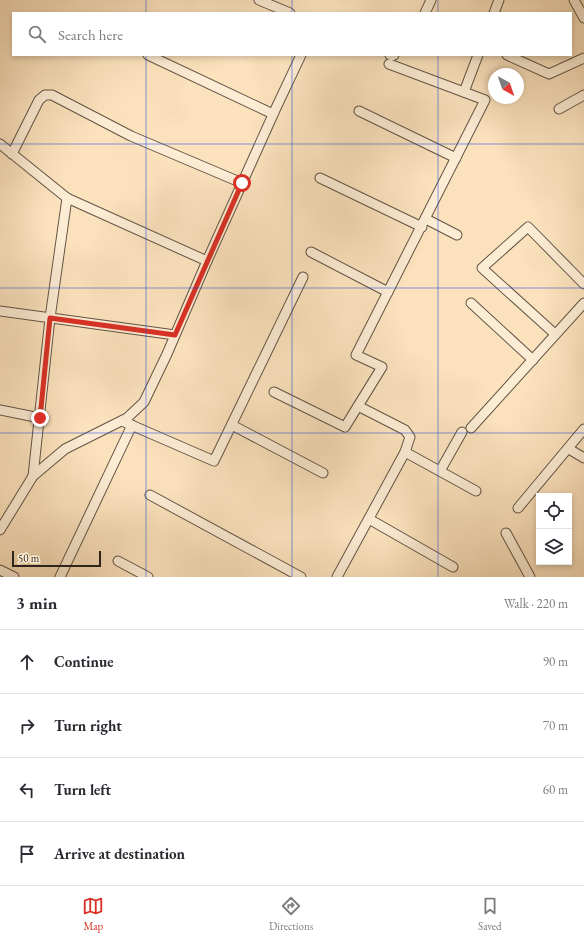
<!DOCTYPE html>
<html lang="en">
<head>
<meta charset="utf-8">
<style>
	:root { --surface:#fff; --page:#f7f7f7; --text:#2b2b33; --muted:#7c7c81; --line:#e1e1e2; --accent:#d93025 }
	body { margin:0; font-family:"EB Garamond",serif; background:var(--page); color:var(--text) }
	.controls { position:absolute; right:12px; bottom:12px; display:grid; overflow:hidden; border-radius:0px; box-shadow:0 2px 6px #0003 }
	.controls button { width:36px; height:36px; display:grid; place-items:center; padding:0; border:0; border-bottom:1px solid var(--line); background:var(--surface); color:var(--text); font:20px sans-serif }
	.compass { position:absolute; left:488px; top:68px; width:36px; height:36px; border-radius:50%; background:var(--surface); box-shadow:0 2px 6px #0003; rotate:140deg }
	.scale { position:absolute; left:12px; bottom:10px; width:89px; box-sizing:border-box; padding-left:4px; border:2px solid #2f241c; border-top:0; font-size:11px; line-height:14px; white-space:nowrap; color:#2f241c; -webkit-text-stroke:3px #fcecd4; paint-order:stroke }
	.stop { position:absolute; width:12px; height:12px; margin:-9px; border:3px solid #d93025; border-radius:50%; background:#fff }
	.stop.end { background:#d93025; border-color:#fff; box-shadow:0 1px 4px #0008 }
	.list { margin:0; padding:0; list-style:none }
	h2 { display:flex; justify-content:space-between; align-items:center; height:52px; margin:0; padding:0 16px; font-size:17px }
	h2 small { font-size:13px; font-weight:400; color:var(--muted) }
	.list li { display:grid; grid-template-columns:26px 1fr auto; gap:12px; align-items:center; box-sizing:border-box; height:64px; padding:0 16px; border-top:1px solid var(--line) }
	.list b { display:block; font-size:15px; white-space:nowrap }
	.list em { font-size:13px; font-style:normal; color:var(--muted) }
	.icon { flex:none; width:22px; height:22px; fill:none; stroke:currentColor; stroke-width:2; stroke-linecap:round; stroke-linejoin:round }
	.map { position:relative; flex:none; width:584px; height:577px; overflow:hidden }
	.search { position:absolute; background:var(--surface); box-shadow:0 2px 6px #0003; left:12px; right:12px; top:12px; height:44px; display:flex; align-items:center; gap:10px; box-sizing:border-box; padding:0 14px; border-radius:0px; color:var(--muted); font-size:15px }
	.sheet { height:308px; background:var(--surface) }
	nav { display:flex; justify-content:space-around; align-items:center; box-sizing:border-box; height:56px; border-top:1px solid var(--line); background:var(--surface); font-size:11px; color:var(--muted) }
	nav a { display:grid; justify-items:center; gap:2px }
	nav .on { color:var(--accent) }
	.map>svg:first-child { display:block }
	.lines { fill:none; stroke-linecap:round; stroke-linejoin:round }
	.street-casing { stroke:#625444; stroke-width:11 }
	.street { stroke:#fcecd4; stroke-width:9 }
	.route { stroke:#d93025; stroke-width:5 }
	.grid { fill:none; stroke:#1d4ed8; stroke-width:1; stroke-opacity:0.55 }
</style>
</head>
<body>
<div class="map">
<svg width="584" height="577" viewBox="0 0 584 577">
	<rect width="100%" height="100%" fill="#fbe2bd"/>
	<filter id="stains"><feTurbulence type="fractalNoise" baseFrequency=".005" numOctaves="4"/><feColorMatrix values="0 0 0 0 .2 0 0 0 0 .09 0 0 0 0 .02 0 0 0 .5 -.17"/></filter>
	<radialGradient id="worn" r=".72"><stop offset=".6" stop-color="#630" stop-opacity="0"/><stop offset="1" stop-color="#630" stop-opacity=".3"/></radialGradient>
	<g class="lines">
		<g class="street-casing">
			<g id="street">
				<path d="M259 0 290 13"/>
				<path d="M574 0 584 18"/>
				<path d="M425 13 431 0"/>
				<path d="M494 13 499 0"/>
				<path d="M148 55 273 114"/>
				<path d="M390 55 392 56 394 55"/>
				<path d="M507 55 549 74 584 58"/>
				<path d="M464 92 478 55"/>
				<path d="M559 109 584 95"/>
				<path d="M359 111 456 158"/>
				<path d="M0 144 67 198 207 261"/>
				<path d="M12 154 39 100 45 95H52L131 136 242 183"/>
				<path d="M320 178 422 227"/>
				<path d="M426 219 457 235"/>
				<path d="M311 252 388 292"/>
				<path d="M471 303 533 360"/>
				<path d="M0 311 175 335"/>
				<path d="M555 334 482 268 528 227 584 284"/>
				<path d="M274 392 345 427 382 367 356 355 485 100 389 64"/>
				<path d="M0 410 40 418"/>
				<path d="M122 421 214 461 303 277"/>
				<path d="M232 425 323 473"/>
				<path d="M471 428 584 303"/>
				<path d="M569 449 584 458"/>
				<path d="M405 452 476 491"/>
				<path d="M440 471 462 432"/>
				<path d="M33 476 50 318 67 198"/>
				<path d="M150 495 301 577"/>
				<path d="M518 508 584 429"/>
				<path d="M369 519 453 567"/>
				<path d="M0 530 33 476 65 449 127 418 144 402 167 354 207 261 276 108 301 55"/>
				<path d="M506 533 530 577"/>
				<path d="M118 561 148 577"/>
				<path d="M0 570 14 577"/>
				<path d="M60 577 132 425"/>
				<path d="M337 577 405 452 410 437 405 430 358 406"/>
			</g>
		</g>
		<use href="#street" class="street"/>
	</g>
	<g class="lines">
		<path class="route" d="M40 418 50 318 175 335 242 183"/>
	</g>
	<path class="grid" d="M146 0V13M292 0V13M438 0V13M146 55V577M292 55V577M438 55V577M0 144H584M0 288H584M0 433H584"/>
	<rect width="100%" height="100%" filter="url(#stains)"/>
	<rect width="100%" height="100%" fill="url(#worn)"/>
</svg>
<div class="controls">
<button><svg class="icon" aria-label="locate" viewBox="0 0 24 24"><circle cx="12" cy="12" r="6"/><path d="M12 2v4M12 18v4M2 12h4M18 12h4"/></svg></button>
<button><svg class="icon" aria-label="layers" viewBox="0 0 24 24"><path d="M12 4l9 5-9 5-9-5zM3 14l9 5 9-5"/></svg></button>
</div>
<svg class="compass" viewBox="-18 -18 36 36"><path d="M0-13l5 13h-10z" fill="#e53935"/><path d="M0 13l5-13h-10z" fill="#7c7c81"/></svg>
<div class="scale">50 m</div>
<div class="stop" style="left:242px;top:183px"></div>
<div class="stop end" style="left:40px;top:418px"></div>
<div class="search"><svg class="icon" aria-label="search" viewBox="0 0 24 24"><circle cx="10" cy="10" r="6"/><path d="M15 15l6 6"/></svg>Search here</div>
</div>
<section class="sheet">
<h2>3 min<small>Walk · 220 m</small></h2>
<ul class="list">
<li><svg class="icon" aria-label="ahead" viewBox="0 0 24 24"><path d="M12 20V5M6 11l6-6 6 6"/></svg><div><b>Continue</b></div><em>90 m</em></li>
<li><svg class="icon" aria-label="right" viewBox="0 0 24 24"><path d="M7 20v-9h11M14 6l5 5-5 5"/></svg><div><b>Turn right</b></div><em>70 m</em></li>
<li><svg class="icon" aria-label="left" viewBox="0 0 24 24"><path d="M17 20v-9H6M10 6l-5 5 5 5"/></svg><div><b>Turn left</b></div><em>60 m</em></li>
<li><svg class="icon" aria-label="arrive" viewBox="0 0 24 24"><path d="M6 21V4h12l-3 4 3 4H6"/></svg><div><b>Arrive at destination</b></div></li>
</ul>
</section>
<nav>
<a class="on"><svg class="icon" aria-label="map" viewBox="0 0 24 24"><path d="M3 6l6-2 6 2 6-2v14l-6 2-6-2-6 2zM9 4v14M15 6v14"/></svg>Map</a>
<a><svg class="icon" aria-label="directions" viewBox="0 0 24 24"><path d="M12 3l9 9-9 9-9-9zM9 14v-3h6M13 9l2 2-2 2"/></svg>Directions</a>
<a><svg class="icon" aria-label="saved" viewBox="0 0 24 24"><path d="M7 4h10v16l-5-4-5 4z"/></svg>Saved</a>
</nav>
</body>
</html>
